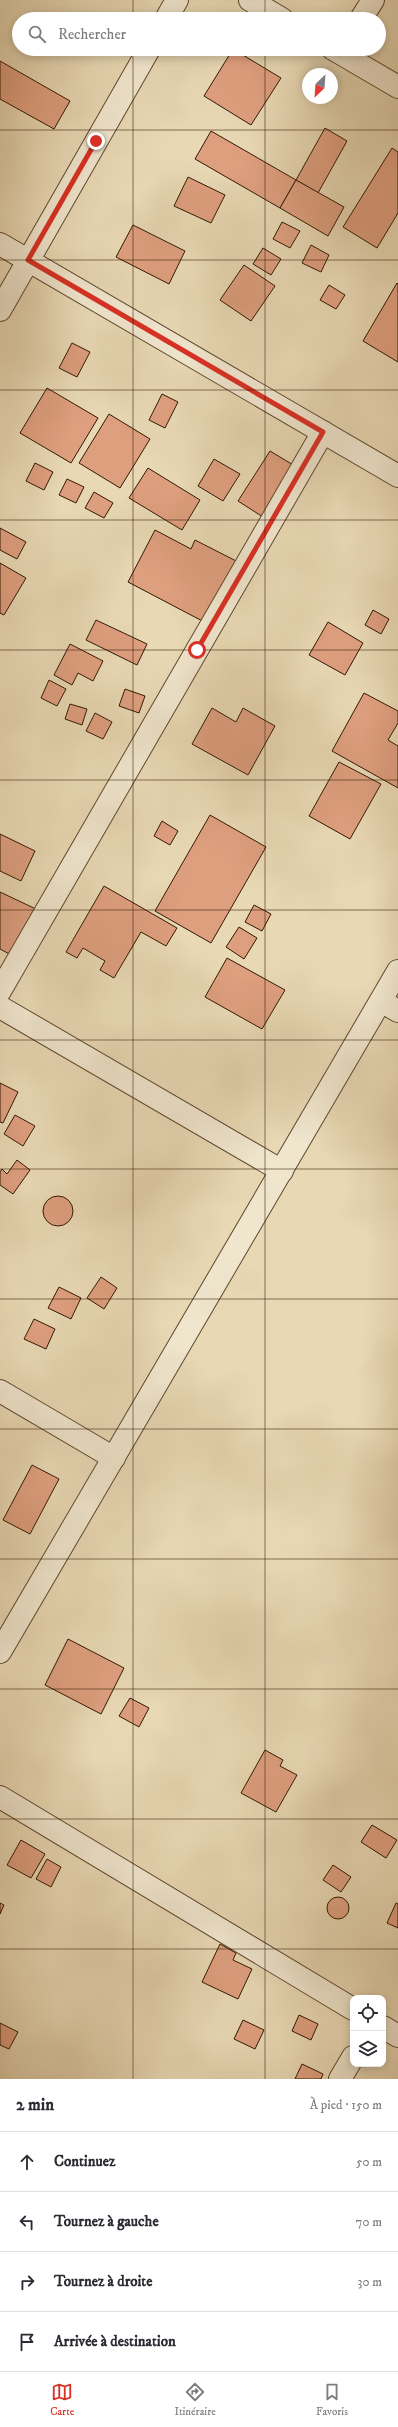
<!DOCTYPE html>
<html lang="fr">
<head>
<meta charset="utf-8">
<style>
	:root { --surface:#fff; --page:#f2f2f3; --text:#2b2b33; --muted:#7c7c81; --line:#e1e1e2; --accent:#d93025 }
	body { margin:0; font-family:"IM FELL DW Pica",serif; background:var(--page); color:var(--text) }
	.controls { position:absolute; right:12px; bottom:12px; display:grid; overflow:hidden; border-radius:8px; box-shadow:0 2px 10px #0003 }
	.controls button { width:36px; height:36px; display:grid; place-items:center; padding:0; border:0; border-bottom:1px solid var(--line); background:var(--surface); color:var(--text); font:20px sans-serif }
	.compass { position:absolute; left:302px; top:68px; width:36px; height:36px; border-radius:50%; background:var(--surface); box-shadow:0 2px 10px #0003; rotate:205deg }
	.stop { position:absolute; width:12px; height:12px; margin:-9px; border:3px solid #d93025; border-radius:50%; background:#fff }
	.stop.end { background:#d93025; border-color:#fff; box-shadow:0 1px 4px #0008 }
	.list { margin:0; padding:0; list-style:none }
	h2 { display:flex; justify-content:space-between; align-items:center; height:52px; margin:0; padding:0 16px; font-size:17px }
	h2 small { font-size:13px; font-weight:400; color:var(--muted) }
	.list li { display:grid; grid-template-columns:26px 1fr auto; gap:12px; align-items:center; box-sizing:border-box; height:60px; padding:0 16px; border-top:1px solid var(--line) }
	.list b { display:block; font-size:15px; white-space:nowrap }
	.list em { font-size:13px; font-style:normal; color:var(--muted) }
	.icon { flex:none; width:22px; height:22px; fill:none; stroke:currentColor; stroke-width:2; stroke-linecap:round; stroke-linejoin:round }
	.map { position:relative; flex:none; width:398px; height:2079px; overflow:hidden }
	.search { position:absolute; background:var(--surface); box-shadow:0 2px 10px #0003; left:12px; right:12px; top:12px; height:44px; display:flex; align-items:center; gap:10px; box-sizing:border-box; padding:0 14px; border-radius:22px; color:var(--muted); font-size:15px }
	.sheet { height:292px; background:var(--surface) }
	nav { display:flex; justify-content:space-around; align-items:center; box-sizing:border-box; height:56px; border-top:1px solid var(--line); background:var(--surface); font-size:11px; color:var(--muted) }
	nav a { display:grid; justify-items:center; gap:2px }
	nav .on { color:var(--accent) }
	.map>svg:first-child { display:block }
	.building { fill:#de9f7f; stroke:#321802 }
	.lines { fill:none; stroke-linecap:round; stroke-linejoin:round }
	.street-casing { stroke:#60482e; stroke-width:24 }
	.street { stroke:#f0e6ce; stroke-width:22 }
	.route { stroke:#d93025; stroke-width:5 }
	.grid { fill:none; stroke:#321802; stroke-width:1; stroke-opacity:0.55 }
</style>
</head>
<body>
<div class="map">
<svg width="398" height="2079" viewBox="0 0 398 2079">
	<rect width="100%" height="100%" fill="#e8d8b4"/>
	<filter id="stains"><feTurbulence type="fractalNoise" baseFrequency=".005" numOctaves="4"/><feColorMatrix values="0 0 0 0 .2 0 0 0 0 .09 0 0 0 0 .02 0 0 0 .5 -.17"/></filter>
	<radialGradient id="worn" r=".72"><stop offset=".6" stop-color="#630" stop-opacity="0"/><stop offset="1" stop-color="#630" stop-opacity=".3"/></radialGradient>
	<g class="building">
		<path d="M233 49 281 78 251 125 204 96Z"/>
		<path d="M0 61 70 101 54 129 0 99Z"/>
		<path d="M325 128 347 141 318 193 296 180Z"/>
		<path d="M211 131 296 180 280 208 195 159Z"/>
		<path d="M392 148 398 152V213L377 248 343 227Z"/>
		<path d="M188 177 225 195 211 223 174 206Z"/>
		<path d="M296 180 344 207 328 236 280 208Z"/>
		<path d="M282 222 300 231 290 248 273 239Z"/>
		<path d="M133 225 185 251 169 284 116 257Z"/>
		<path d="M311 245 329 255 321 272 302 263Z"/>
		<path d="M263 248 281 259 271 275 253 264Z"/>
		<path d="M244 265 275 286 251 321 220 300Z"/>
		<path d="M397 283 398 284V362L363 341Z"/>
		<path d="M329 285 345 295 336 309 320 300Z"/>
		<path d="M72 343 90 352 77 377 59 368Z"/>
		<path d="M47 388 98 418 71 463 20 433Z"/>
		<path d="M162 394 178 402 165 428 149 420Z"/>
		<path d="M109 414 150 439 120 488 79 463Z"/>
		<path d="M270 451 295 466 263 517 238 501Z"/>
		<path d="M214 459 240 474 223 501 198 486Z"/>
		<path d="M35 463 53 472 44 490 26 481Z"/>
		<path d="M148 468 200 500 182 530 129 498Z"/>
		<path d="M67 479 84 487 76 503 59 495Z"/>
		<path d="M94 492 113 503 104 518 85 508Z"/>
		<path d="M0 528 26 542 17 559 0 550Z"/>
		<path d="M155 530 191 549 195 540 242 564 210 625 128 582Z"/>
		<path d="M0 563 26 578 4 615 0 613Z"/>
		<path d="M373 610 389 619 381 634 365 625Z"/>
		<path d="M96 620 147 644 137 665 86 640Z"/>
		<path d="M328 622 363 643 345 675 309 655Z"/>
		<path d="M70 644 103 661 93 681 78 673 72 685 54 675Z"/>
		<path d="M49 680 66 689 57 706 41 698Z"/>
		<path d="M125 689 145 696 139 713 119 706Z"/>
		<path d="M364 693 398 711V723L388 740 398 746V788L332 751Z"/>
		<path d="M70 704 87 709 82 725 65 719Z"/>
		<path d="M212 708 236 722 243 708 275 726 248 775 192 744Z"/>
		<path d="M95 713 112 722 103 739 86 731Z"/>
		<path d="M339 762 381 784 350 839 309 816Z"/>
		<path d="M210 815 266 847 211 943 155 911Z"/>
		<path d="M162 821 178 831 170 845 154 836Z"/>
		<path d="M0 834 35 851 21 881 0 871Z"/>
		<path d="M104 886 177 928 166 946 141 932 114 978 100 970 105 961 83 948 77 958 66 952Z"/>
		<path d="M0 892 38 910 15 957 0 949Z"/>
		<path d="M254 905 271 914 262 931 245 922Z"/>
		<path d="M239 927 257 938 244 959 226 947Z"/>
		<path d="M227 958 285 990 262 1029 205 997Z"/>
		<path d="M0 1083 18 1092 3 1123 0 1122Z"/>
		<path d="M15 1115 35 1126 23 1146 4 1134Z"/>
		<path d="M17 1160 30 1170 13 1194 0 1185V1172L2 1169 7 1174Z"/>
		<circle cx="58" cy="1211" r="15"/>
		<path d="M101 1277 117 1288 104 1309 87 1298Z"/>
		<path d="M59 1287 81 1298 71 1319 48 1308Z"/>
		<path d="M34 1319 55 1329 46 1349 24 1339Z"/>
		<path d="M32 1465 59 1479 30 1534 3 1520Z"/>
		<path d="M68 1639 124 1668 101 1714 45 1685Z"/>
		<path d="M130 1698 149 1708 139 1727 119 1716Z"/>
		<path d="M265 1750 283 1760 280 1766 297 1775 276 1812 241 1793Z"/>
		<path d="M372 1825 397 1840 386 1858 361 1842Z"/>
		<path d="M21 1840 45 1854 31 1878 7 1865Z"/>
		<path d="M47 1859 61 1867 51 1887 36 1879Z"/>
		<path d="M333 1865 351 1877 341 1892 323 1880Z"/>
		<circle cx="338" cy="1908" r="11"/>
		<path d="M0 1903 4 1905 0 1914Z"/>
		<path d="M396 1903 398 1904V1928L387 1923Z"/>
		<path d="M220 1944 236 1953 233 1960 252 1969 238 1999 202 1982Z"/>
		<path d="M299 2015 318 2024 311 2040 292 2031Z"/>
		<path d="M243 2020 264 2030 255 2049 234 2039Z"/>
		<path d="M0 2023 18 2032 9 2049 0 2045Z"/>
		<path d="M302 2064 323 2074 321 2079H295Z"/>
	</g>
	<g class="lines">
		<g class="street-casing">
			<g id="street">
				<path d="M250 0 282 19"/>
				<path d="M166 19 177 0"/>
				<path d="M361 19 373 0"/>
				<path d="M333 49 398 87"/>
				<path d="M0 244 398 476"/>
				<path d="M0 310 149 49"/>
				<path d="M0 991 323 432"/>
				<path d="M381 1001 398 1011"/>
				<path d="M0 1007 282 1171"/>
				<path d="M0 1391 114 1458"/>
				<path d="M0 1652 398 971"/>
				<path d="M0 1797 353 2009"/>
				<path d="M383 2027 398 2036"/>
				<path d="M340 2079 353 2057"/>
			</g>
		</g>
		<use href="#street" class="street"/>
	</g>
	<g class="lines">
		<path class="route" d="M96 141 28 260 323 432 197 650"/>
	</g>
	<path class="grid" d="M133 0V19M265 0V19M133 49V2079M265 49V2079M0 130H398M0 260H398M0 390H398M0 520H398M0 650H398M0 780H398M0 910H398M0 1040H398M0 1169H398M0 1299H398M0 1429H398M0 1559H398M0 1689H398M0 1819H398M0 1949H398"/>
	<rect width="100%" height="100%" filter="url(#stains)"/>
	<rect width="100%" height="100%" fill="url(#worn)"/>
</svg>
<div class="controls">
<button><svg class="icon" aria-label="locate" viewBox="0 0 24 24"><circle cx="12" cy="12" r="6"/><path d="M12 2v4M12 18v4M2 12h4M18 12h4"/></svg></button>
<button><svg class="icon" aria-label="layers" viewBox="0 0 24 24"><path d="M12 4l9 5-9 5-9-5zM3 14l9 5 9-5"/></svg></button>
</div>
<svg class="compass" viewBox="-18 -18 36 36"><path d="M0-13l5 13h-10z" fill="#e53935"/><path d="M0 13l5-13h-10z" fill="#7c7c81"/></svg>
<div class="stop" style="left:197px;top:650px"></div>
<div class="stop end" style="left:96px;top:141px"></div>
<div class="search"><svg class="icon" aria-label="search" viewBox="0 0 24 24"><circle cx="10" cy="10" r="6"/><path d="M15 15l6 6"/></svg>Rechercher</div>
</div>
<section class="sheet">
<h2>2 min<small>À pied · 150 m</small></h2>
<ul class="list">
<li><svg class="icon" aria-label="ahead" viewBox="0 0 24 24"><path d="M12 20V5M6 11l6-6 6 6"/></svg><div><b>Continuez</b></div><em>50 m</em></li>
<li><svg class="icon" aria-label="left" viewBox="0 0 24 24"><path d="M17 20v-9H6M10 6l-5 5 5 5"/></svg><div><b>Tournez à gauche</b></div><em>70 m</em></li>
<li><svg class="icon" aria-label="right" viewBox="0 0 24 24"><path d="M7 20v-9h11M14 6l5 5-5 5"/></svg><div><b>Tournez à droite</b></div><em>30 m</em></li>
<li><svg class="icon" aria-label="arrive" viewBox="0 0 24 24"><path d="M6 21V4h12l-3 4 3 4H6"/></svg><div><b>Arrivée à destination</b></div></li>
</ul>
</section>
<nav>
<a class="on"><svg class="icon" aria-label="map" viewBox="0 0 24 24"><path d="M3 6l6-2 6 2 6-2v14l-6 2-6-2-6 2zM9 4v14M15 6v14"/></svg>Carte</a>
<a><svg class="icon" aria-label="directions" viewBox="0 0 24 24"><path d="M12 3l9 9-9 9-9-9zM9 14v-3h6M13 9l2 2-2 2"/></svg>Itinéraire</a>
<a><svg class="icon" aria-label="saved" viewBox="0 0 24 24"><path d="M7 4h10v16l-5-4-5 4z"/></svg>Favoris</a>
</nav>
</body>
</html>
